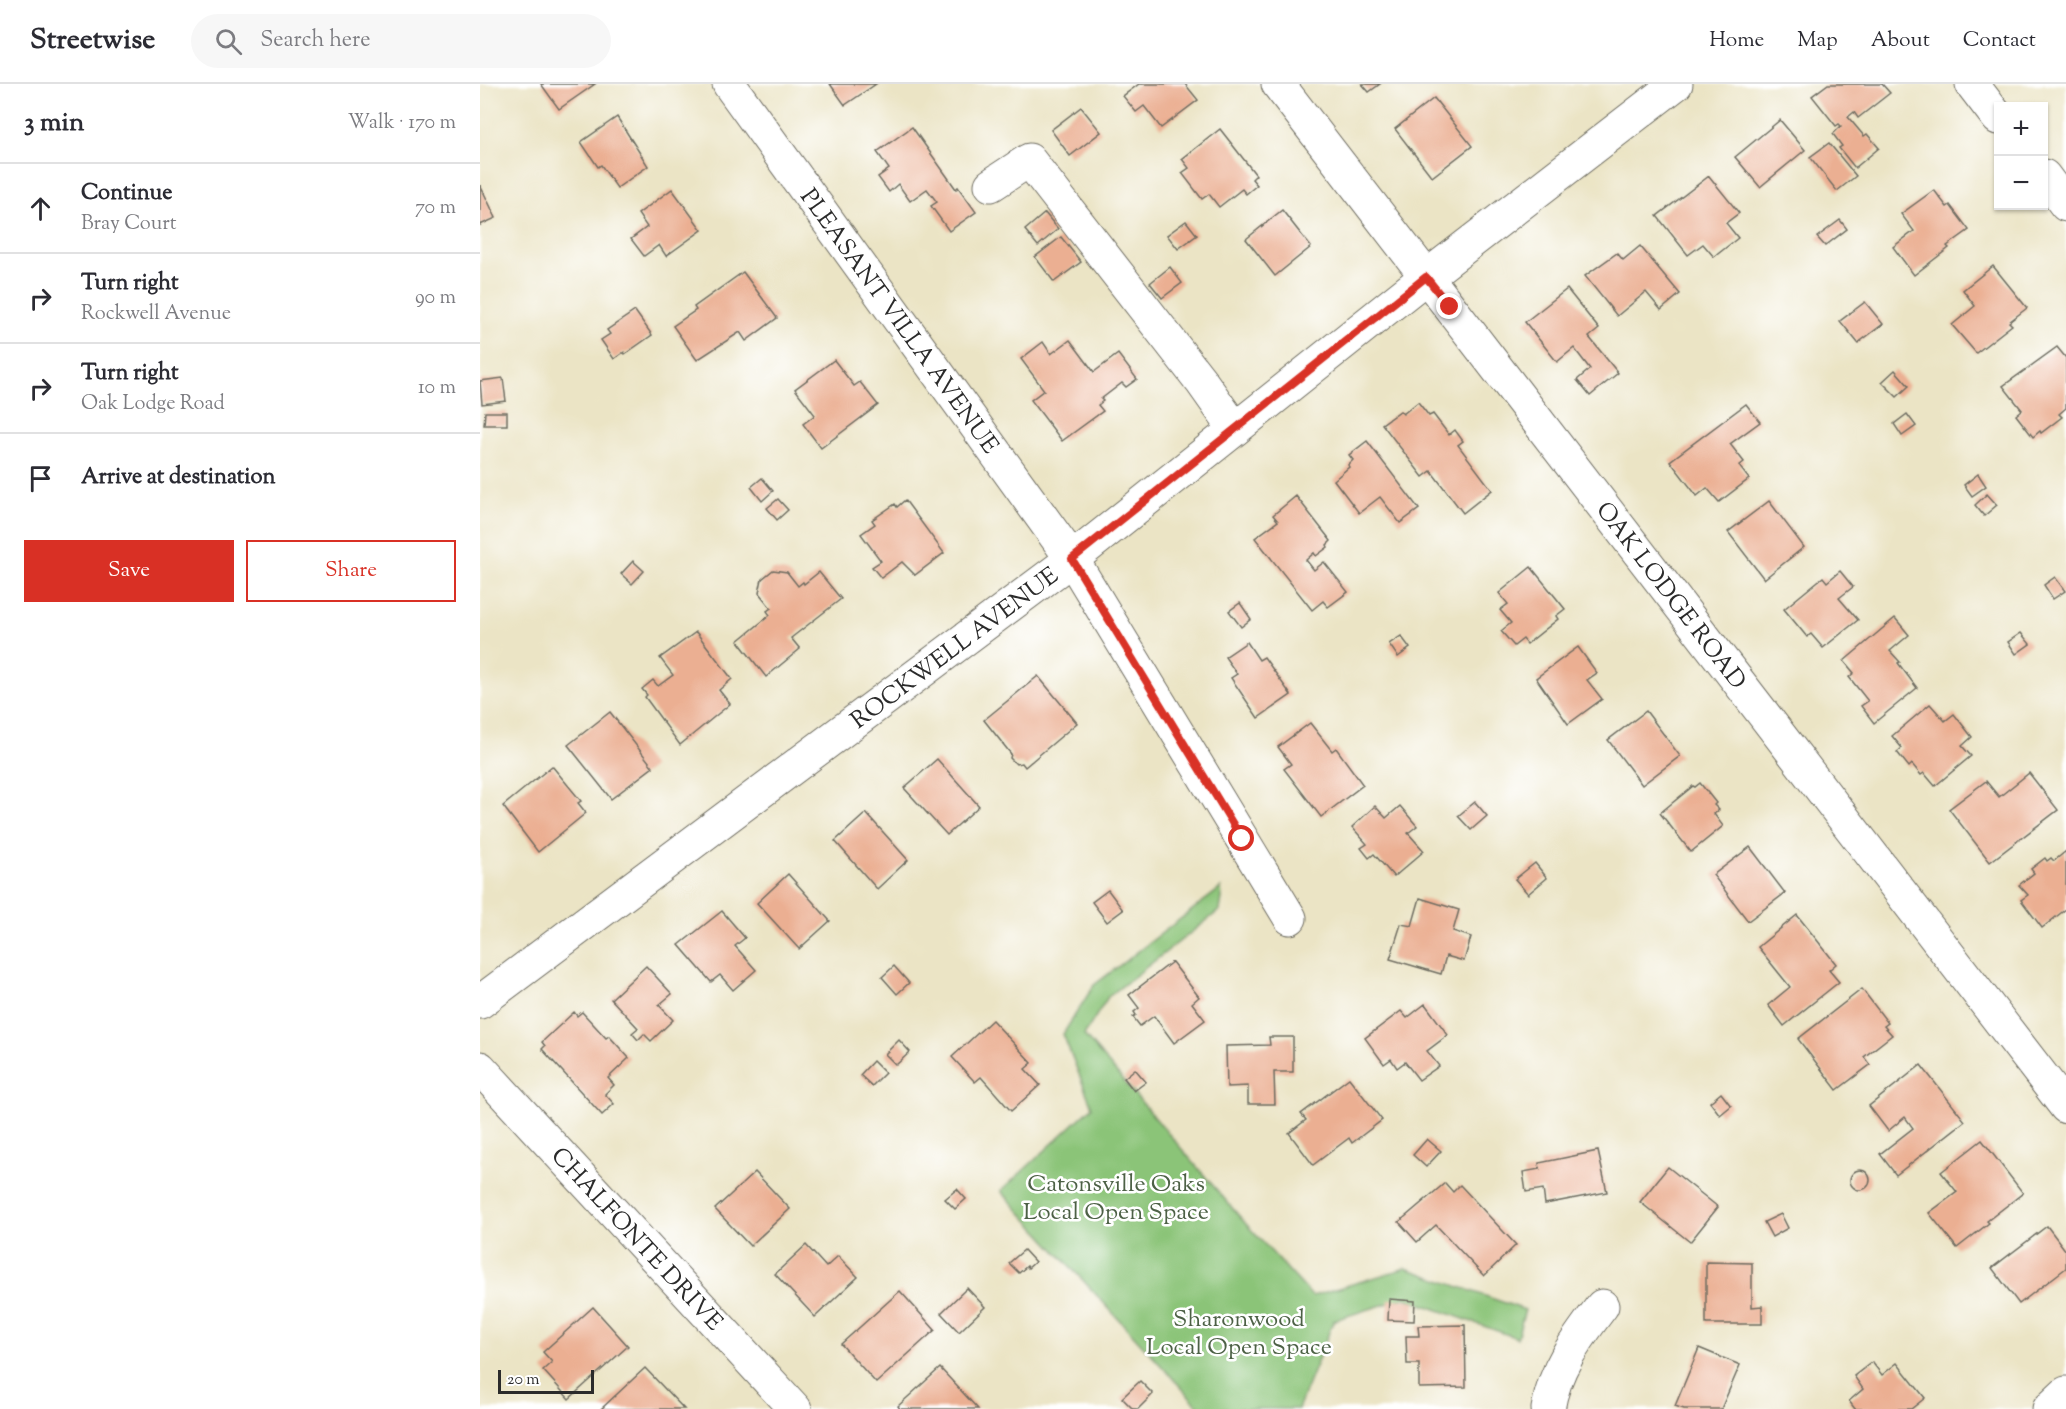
<!DOCTYPE html>
<html lang="en">
<head>
<meta charset="utf-8">
<style>
	:root { --surface:#fff; --page:#f7f7f7; --text:#2b2b33; --muted:#7c7c81; --line:#e1e1e2; --accent:#d93025 }
	body { margin:0; font-family:"Sorts Mill Goudy",serif; background:var(--page); color:var(--text) }
	.controls { position:absolute; right:18px; top:18px; display:grid; overflow:hidden; border-radius:0px; box-shadow:0 2px 4px #0004 }
	.controls button { width:54px; height:54px; display:grid; place-items:center; padding:0; border:0; border-bottom:2px solid var(--line); background:var(--surface); color:var(--text); font:30px sans-serif }
	.scale { position:absolute; left:18px; bottom:15px; width:96px; box-sizing:border-box; padding-left:6px; border:3px solid #2b2b2b; border-top:0; font-size:16px; line-height:21px; white-space:nowrap; color:#2b2b2b; -webkit-text-stroke:4px #fff; paint-order:stroke }
	.stop { position:absolute; width:18px; height:18px; margin:-14px; border:4px solid #d93025; border-radius:50%; background:#fff }
	.stop.end { background:#d93025; border-color:#fff; box-shadow:0 2px 6px #0008 }
	.list { margin:0; padding:0; list-style:none }
	h2 { display:flex; justify-content:space-between; align-items:center; height:78px; margin:0; padding:0 24px; font-size:26px }
	h2 small { font-size:20px; font-weight:400; color:var(--muted) }
	.list li { display:grid; grid-template-columns:39px 1fr auto; gap:18px; align-items:center; box-sizing:border-box; height:90px; padding:0 24px; border-top:2px solid var(--line) }
	.list b { display:block; font-size:22px; white-space:nowrap }
	.list p { margin:0; font-size:20px; white-space:nowrap; color:var(--muted) }
	.list em { font-size:20px; font-style:normal; color:var(--muted) }
	.actions { display:flex; gap:12px; padding:18px 24px }
	.actions a { flex:1; padding:14px 0; border:2px solid var(--accent); border-radius:0px; text-align:center; font-size:21px; color:var(--accent) }
	.actions .main { background:var(--accent); color:#fff }
	.icon { flex:none; width:33px; height:33px; fill:none; stroke:currentColor; stroke-width:2; stroke-linecap:round; stroke-linejoin:round }
	.map { position:relative; flex:none; width:1586px; height:1325px; overflow:hidden }
	header { display:flex; align-items:center; gap:36px; box-sizing:border-box; height:84px; padding:0 30px; background:var(--surface); border-bottom:2px solid var(--line) }
	header strong { font-size:28px }
	nav { display:flex; gap:33px; margin-inline-start:auto; font-size:21px }
	.search { width:420px; height:54px; background:var(--page); display:flex; align-items:center; gap:15px; box-sizing:border-box; padding:0 21px; border-radius:33px; color:var(--muted); font-size:22px }
	main { display:flex }
	aside { flex:1; background:var(--surface) }
	.map>svg:first-child { display:block }
	.green { fill:#8bc478; stroke:#5b7852; stroke-width:1.5 }
	.building { fill:#ebaf92 }
	.lines { fill:none; stroke-linecap:round; stroke-linejoin:round }
	.minor-casing { stroke:#6e6c61; stroke-width:35 }
	.minor { stroke:#fff; stroke-width:33 }
	.route { stroke:#d93025; stroke-width:8 }
	.labels { text-anchor:middle; stroke-width:5; stroke-linejoin:round; paint-order:stroke }
	.street-label { font-size:24px; fill:#2b2b2b; stroke:#fff }
	.park-label { font-size:24px; fill:#4d6146; stroke:#fff }
</style>
</head>
<body>
<header>
<strong>Streetwise</strong>
<div class="search"><svg class="icon" aria-label="search" viewBox="0 0 24 24"><circle cx="10" cy="10" r="6"/><path d="M15 15l6 6"/></svg>Search here</div>
<nav><a>Home</a><a>Map</a><a>About</a><a>Contact</a></nav>
</header>
<main>
<aside>
<h2>3 min<small>Walk · 170 m</small></h2>
<ul class="list">
<li><svg class="icon" aria-label="ahead" viewBox="0 0 24 24"><path d="M12 20V5M6 11l6-6 6 6"/></svg><div><b>Continue</b><p>Bray Court</p></div><em>70 m</em></li>
<li><svg class="icon" aria-label="right" viewBox="0 0 24 24"><path d="M7 20v-9h11M14 6l5 5-5 5"/></svg><div><b>Turn right</b><p>Rockwell Avenue</p></div><em>90 m</em></li>
<li><svg class="icon" aria-label="right" viewBox="0 0 24 24"><path d="M7 20v-9h11M14 6l5 5-5 5"/></svg><div><b>Turn right</b><p>Oak Lodge Road</p></div><em>10 m</em></li>
<li><svg class="icon" aria-label="arrive" viewBox="0 0 24 24"><path d="M6 21V4h12l-3 4 3 4H6"/></svg><div><b>Arrive at destination</b></div></li>
</ul>
<div class="actions"><a class="main">Save</a><a>Share</a></div>
</aside>
<div class="map">
<svg width="1586" height="1325" viewBox="0 0 1586 1325">
	<rect width="100%" height="100%" fill="#fff"/>
	<filter id="ink" filterUnits="userSpaceOnUse"><feTurbulence type="fractalNoise" baseFrequency=".0167" numOctaves="2"/><feDisplacementMap in="SourceGraphic" scale="12" xChannelSelector="R" yChannelSelector="G"/><feConvolveMatrix kernelMatrix="1 2 1 2 8 2 1 2 1" color-interpolation-filters="sRGB"/></filter>
	<filter id="wash" filterUnits="userSpaceOnUse"><feTurbulence type="fractalNoise" baseFrequency=".008" numOctaves="4" result="noise"/><feDisplacementMap in="SourceGraphic" scale="24" xChannelSelector="R" yChannelSelector="G"/><feGaussianBlur stdDeviation="1.35" result="paint"/><feColorMatrix in="noise" values="0 0 0 0 0 0 0 0 0 0 0 0 0 0 0 0 0 1.4 0 .05"/><feComposite in="paint" operator="in"/></filter>
	<g filter="url(#wash)">
		<rect width="100%" height="100%" fill="#ebe4c5"/>
		<path class="green" d="M741 804 742 814 740 826 628 913 604 951 766 1140 832 1212 926 1184 1045 1226 1037 1254 925 1214 854 1236 818 1325H721L521 1107 612 1023 583 950 614 901Z"/>
		<g id="blocks">
			<g class="building">
				<path d="M61 0H115L79 25Z"/>
				<path d="M350 0H396L365 21Z"/>
				<path d="M659 0H705L718 16 681 44 664 22 656 28 643 12Z"/>
				<path d="M882 0H900L889 8Z"/>
				<path d="M1348 0H1402L1410 9 1378 34 1374 28 1368 33 1384 52 1387 50 1399 64 1375 84 1359 64 1362 62 1353 50 1361 42 1359 40 1356 42 1332 12Z"/>
				<path d="M954 14 992 62 952 93 915 45Z"/>
				<path d="M601 23 621 48 590 72 571 46Z"/>
				<path d="M137 33 168 82 137 104 121 81 118 83 101 58Z"/>
				<path d="M1300 36 1325 66 1280 103 1255 73Z"/>
				<path d="M432 43 476 105 478 103 496 128 469 147 451 122 457 118 447 105 430 117 418 100 409 108 398 93 409 85 397 68Z"/>
				<path d="M740 45 776 91 772 95 777 101 766 110 762 105 739 123 729 110 722 115 702 89 709 84 702 75Z"/>
				<path d="M1349 59 1376 92 1357 107 1330 73Z"/>
				<path d="M1229 92 1259 129 1246 139 1258 154 1234 173 1223 160 1208 171 1177 132Z"/>
				<path d="M0 101 16 134 0 141Z"/>
				<path d="M192 105 222 146 186 172 179 161 164 172 151 155 167 143 158 130Z"/>
				<path d="M1454 106 1467 123 1470 121 1489 146 1467 162 1469 164 1434 191 1413 163 1434 147 1421 130Z"/>
				<path d="M802 126 831 163 795 192 766 155Z"/>
				<path d="M565 129 578 145 558 162 545 146Z"/>
				<path d="M1360 136 1367 145 1345 162 1337 153Z"/>
				<path d="M706 137 717 151 698 165 687 151Z"/>
				<path d="M581 153 601 178 574 198 555 173Z"/>
				<path d="M1160 162 1200 210 1181 226 1166 208 1137 232 1105 192 1137 169 1143 176Z"/>
				<path d="M1513 182 1547 224 1529 238 1532 241 1496 269 1472 241 1495 222 1483 206Z"/>
				<path d="M690 183 702 199 682 214 670 199Z"/>
				<path d="M263 188 297 234 266 257 260 248 217 276 193 242 216 226 214 223Z"/>
				<path d="M1087 205 1119 245 1109 253 1138 289 1110 312 1097 296 1110 285 1094 264 1077 278 1045 238Z"/>
				<path d="M1385 218 1403 240 1378 259 1360 237Z"/>
				<path d="M155 227 172 251 145 270 144 268 134 275 121 256 130 250 127 246Z"/>
				<path d="M590 256 614 288 638 270 657 295 646 303 642 299 621 315 623 317 618 321 623 327 582 357 551 316 564 306 541 275 563 258 571 270Z"/>
				<path d="M1577 263 1586 274V324L1579 330 1582 333 1561 349 1560 347 1553 353 1536 331 1542 326 1523 302Z"/>
				<path d="M354 276 374 302 380 298 398 321 341 364 323 340 335 331 315 305Z"/>
				<path d="M1415 286 1429 302 1417 313 1402 298Z"/>
				<path d="M23 294 26 317 2 320 0 297Z"/>
				<path d="M938 318 949 332 953 330 969 351 975 346 983 357 978 361 1012 406 983 429 951 387 943 393 902 340 920 327 923 330Z"/>
				<path d="M1266 320 1280 338 1250 360 1264 378 1259 382 1269 395 1239 418 1227 404 1217 412 1190 377Z"/>
				<path d="M5 328H27V341H4Z"/>
				<path d="M1427 330 1436 342 1422 352 1414 340Z"/>
				<path d="M887 357 939 425 920 439 900 413 879 429 854 396 869 383 868 381 873 376 869 371Z"/>
				<path d="M1498 390 1506 402 1492 412 1484 401Z"/>
				<path d="M282 394 293 407 282 417 271 403Z"/>
				<path d="M1507 410 1517 421 1504 432 1495 421Z"/>
				<path d="M816 412 851 457 847 461 848 463 836 472 834 469 826 476 834 486 844 478 868 508 848 523 843 517 832 526 775 454 798 437 793 431Z"/>
				<path d="M298 415 308 426 297 436 287 424Z"/>
				<path d="M425 416 464 469 435 491 422 478 401 494 392 483 401 477 381 450 395 440 392 436 415 420 417 423Z"/>
				<path d="M1289 417 1324 463 1284 495 1248 448Z"/>
				<path d="M153 477 164 487 152 500 141 490Z"/>
				<path d="M1051 483 1085 525 1076 532 1078 535 1047 560 1043 555 1034 562 1021 547 1031 539 1020 526 1028 520 1019 509Z"/>
				<path d="M293 486 307 488 318 502 323 498 324 500 339 488 361 515 311 554 320 565 286 593 258 557 290 531 287 527 291 524 279 509 282 495Z"/>
				<path d="M1360 487 1373 503 1359 514 1378 536 1343 564 1331 550 1327 553 1304 525 1343 493 1347 498Z"/>
				<path d="M1575 493 1585 507 1573 515 1564 501Z"/>
				<path d="M760 519 771 535 761 543 749 527Z"/>
				<path d="M1415 534 1429 551 1410 567 1420 578 1418 579 1437 604 1394 639 1381 622 1388 617 1369 593 1374 589 1364 577Z"/>
				<path d="M216 548 252 595 239 606 250 620 200 661 165 613 167 611 162 605 173 596 178 602 193 591 180 574Z"/>
				<path d="M1541 549 1550 560 1536 570 1528 558Z"/>
				<path d="M921 552 930 564 918 573 909 560Z"/>
				<path d="M767 558 779 576 784 573 811 611 778 634 751 594 757 590 745 573Z"/>
				<path d="M1098 563 1117 589 1107 596 1122 615 1088 640 1056 594Z"/>
				<path d="M558 592 597 639 545 683 542 679 536 680 530 674 531 670 504 636Z"/>
				<path d="M1450 620 1465 637 1474 630 1492 653 1482 662 1491 672 1455 702 1444 689 1441 691 1432 680 1429 683 1417 668 1422 664 1412 652Z"/>
				<path d="M1166 627 1200 672 1162 701 1128 656Z"/>
				<path d="M130 628 173 683 131 715 88 661Z"/>
				<path d="M830 639 852 667 856 664 883 701 841 733 804 685 811 680 798 663Z"/>
				<path d="M457 675 499 722 467 751 424 704Z"/>
				<path d="M72 682 101 717 98 719 106 729 58 768 23 722Z"/>
				<path d="M1549 689 1578 726 1510 778 1469 725 1506 697 1519 713Z"/>
				<path d="M1220 699 1236 719 1234 721 1239 726 1234 730 1243 742 1211 768 1180 729 1213 702 1215 703Z"/>
				<path d="M995 718 1007 732 991 746 978 732Z"/>
				<path d="M895 722 906 734 920 722 937 742 928 749 944 767 914 793 894 770 889 774 881 764 887 760 872 743Z"/>
				<path d="M386 729 428 776 397 805 355 757Z"/>
				<path d="M1270 763 1305 809 1268 837 1233 791Z"/>
				<path d="M1586 767V825L1562 844 1541 816 1548 811 1539 801 1554 789 1551 785 1565 774 1567 777 1571 774 1574 777Z"/>
				<path d="M1055 779 1067 794 1048 810 1035 795Z"/>
				<path d="M308 790 350 837 319 865 277 819Z"/>
				<path d="M628 806 643 826 627 838 612 818Z"/>
				<path d="M940 814 979 826 973 847 991 853 984 877 966 872 961 890 910 875 921 840 932 842Z"/>
				<path d="M242 827 265 854 255 862 276 886 253 906 240 891 231 898 199 861Z"/>
				<path d="M1317 831 1356 880 1349 886 1359 898 1304 942 1288 921 1310 903 1278 863Z"/>
				<path d="M692 878 719 913 712 919 725 936 694 959 674 932 660 942 653 933 656 931 654 928 659 924 649 911Z"/>
				<path d="M166 882 192 910 179 921 193 936 171 957 164 950 158 956 152 949 158 944 131 915Z"/>
				<path d="M414 882 429 899 417 910 402 893Z"/>
				<path d="M1382 905 1408 939 1404 942 1412 951 1384 973 1390 981 1357 1006 1318 955Z"/>
				<path d="M945 920 968 951 947 967 959 982 939 996 925 978 917 984 911 975 904 980 885 954 921 927 927 934Z"/>
				<path d="M94 928 97 932 102 928 126 954 129 952 149 974 128 994 134 1001 125 1010 134 1020 122 1031 62 965 65 962 62 958Z"/>
				<path d="M512 936 552 979 545 985 560 1001 531 1027 501 993 495 998 472 973Z"/>
				<path d="M789 953H813V988H794L795 1020H768V1002L747 1003 746 962 790 961Z"/>
				<path d="M419 956 430 968 416 981 405 970Z"/>
				<path d="M393 977 405 989 392 1002 380 991Z"/>
				<path d="M1441 981 1485 1037 1416 1091 1400 1070 1433 1044 1425 1033 1408 1047 1389 1022Z"/>
				<path d="M655 985 666 998 654 1007 644 994Z"/>
				<path d="M869 994 902 1036 872 1059 869 1054 833 1081 809 1049 826 1036 821 1030Z"/>
				<path d="M1241 1009 1251 1022 1240 1031 1230 1018Z"/>
				<path d="M947 1055 961 1067 946 1083 933 1071Z"/>
				<path d="M1502 1056 1543 1109 1507 1137 1509 1139 1477 1164 1449 1129 1477 1108 1461 1088Z"/>
				<path d="M1118 1067 1127 1108 1065 1120 1063 1105 1046 1108 1043 1088 1060 1085 1059 1079Z"/>
				<path d="M1188 1083 1238 1123 1210 1158 1160 1118Z"/>
				<circle cx="1380" cy="1096" r="10"/>
				<path d="M275 1088 310 1125 270 1162 235 1125Z"/>
				<path d="M965 1099 973 1108 980 1101 1036 1161 1004 1192 956 1141 937 1158 919 1138Z"/>
				<path d="M477 1105 486 1115 475 1125 465 1115Z"/>
				<path d="M1301 1130 1308 1144 1292 1153 1284 1138Z"/>
				<path d="M1567 1142 1586 1167V1184L1539 1220 1512 1184Z"/>
				<path d="M326 1161 346 1183 358 1172 378 1193 335 1233 295 1190Z"/>
				<path d="M544 1166 555 1178 548 1184 547 1182 539 1189 529 1179Z"/>
				<path d="M1226 1178 1272 1179V1223L1282 1222V1240H1226Z"/>
				<path d="M487 1204 505 1223 479 1248 461 1229Z"/>
				<path d="M420 1207 455 1246 396 1299 361 1260Z"/>
				<path d="M909 1215 935 1217 934 1237 908 1236Z"/>
				<path d="M113 1223 148 1262 89 1315 63 1286 72 1278 63 1268Z"/>
				<path d="M985 1241 986 1303 939 1304V1280H927L926 1252H939L938 1242Z"/>
				<path d="M1219 1264 1260 1281 1241 1325H1204L1195 1322Z"/>
				<path d="M1392 1278 1402 1291 1417 1279 1445 1314 1431 1325H1375L1369 1317 1383 1305 1374 1292Z"/>
				<path d="M165 1284 204 1325H121Z"/>
				<path d="M460 1284 498 1325H420L418 1322Z"/>
				<path d="M660 1297 673 1310 658 1325H653L642 1314Z"/>
			</g>
		</g>
	</g>
	<g filter="url(#ink)">
		<use href="#blocks" fill-opacity="0" stroke="#6e6c61" stroke-width="1.5"/>
		<g class="lines">
			<g class="minor-casing">
				<g id="minor">
					<path id="s1" d="M249 0 592 475 810 834"/>
					<path id="s2" d="M798 0 1586 1023"/>
					<path d="M1492 0 1518 34"/>
					<path d="M1564 92 1586 121"/>
					<path d="M511 101 549 76 721 297 755 345"/>
					<path id="s3" d="M0 918 592 475 946 193 1196 0"/>
					<path id="s4" d="M0 984 315 1325"/>
					<path d="M1068 1325C1075 1283 1097 1255 1122 1222"/>
					<path d="M1569 1325 1586 1309"/>
				</g>
			</g>
			<use href="#minor" class="minor"/>
		</g>
	</g>
	<g class="lines" filter="url(#ink)">
		<path class="route" d="M762 755 592 475 946 193 970 223"/>
	</g>
	<g class="labels">
		<g class="street-label">
			<text dy="8" stroke="none"><textPath href="#s1" startOffset="292">PLEASANT VILLA AVENUE</textPath></text>
			<text dy="8" stroke="none"><textPath href="#s2" startOffset="645">OAK LODGE ROAD</textPath></text>
			<text dy="8" stroke="none"><textPath href="#s3" startOffset="592">ROCKWELL AVENUE</textPath></text>
			<text dy="8" stroke="none"><textPath href="#s4" startOffset="232">CHALFONTE DRIVE</textPath></text>
		</g>
		<g class="park-label">
			<text x="636" y="1107">Catonsville Oaks<tspan x="636" dy="28">Local Open Space</tspan></text>
			<text x="759" y="1242">Sharonwood<tspan x="759" dy="28">Local Open Space</tspan></text>
		</g>
	</g>
</svg>
<div class="controls">
<button>+</button>
<button>−</button>
</div>
<div class="scale">20 m</div>
<div class="stop" style="left:762px;top:755px"></div>
<div class="stop end" style="left:970px;top:223px"></div>
</div>
</main>
</body>
</html>
